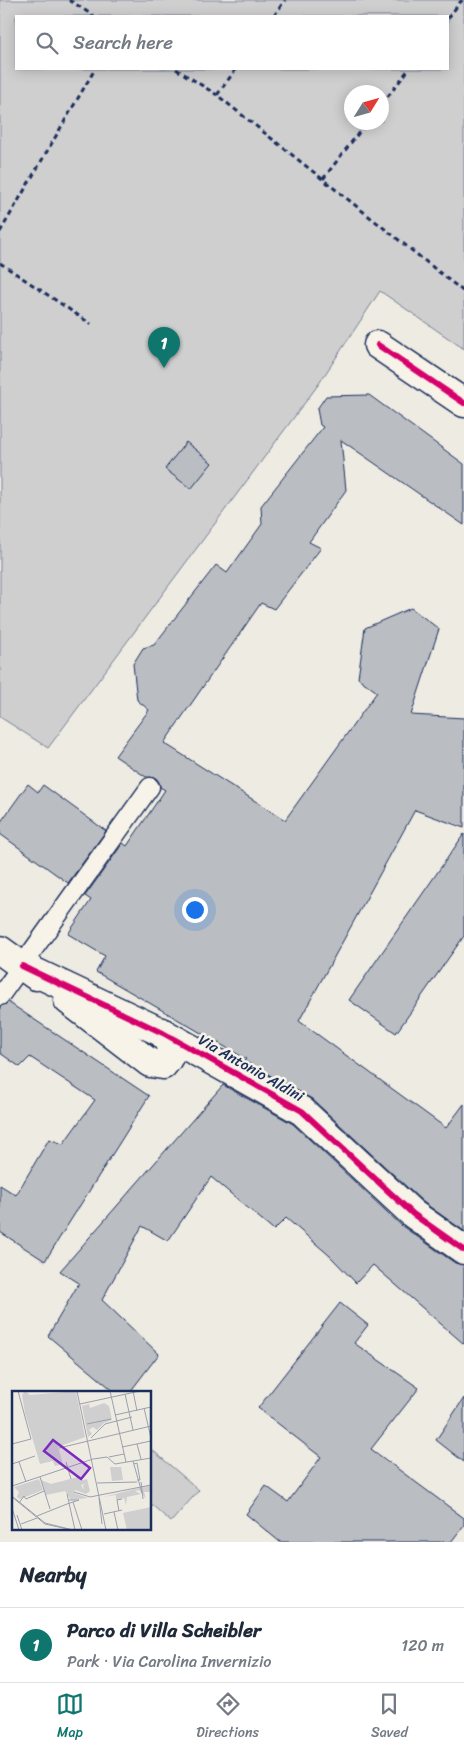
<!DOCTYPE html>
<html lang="en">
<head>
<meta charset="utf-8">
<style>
	:root { --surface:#fff; --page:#f2f2f3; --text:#1f2937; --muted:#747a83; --line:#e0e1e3; --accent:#0f766e }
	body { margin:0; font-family:Sriracha,sans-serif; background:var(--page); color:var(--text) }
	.compass { position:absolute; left:344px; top:85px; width:45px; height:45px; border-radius:50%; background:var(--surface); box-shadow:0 2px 12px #0003; rotate:53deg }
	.you { position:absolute; left:194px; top:909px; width:18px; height:18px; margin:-12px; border:4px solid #fff; border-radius:50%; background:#1a73e8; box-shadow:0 0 0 8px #1a73e833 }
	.badge { display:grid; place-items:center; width:32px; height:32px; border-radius:50%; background:var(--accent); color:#fff; font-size:16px; font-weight:700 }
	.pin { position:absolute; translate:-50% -41px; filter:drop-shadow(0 1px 2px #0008) }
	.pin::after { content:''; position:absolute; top:26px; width:18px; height:15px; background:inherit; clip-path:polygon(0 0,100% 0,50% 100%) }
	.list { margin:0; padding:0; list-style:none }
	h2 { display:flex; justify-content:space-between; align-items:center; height:65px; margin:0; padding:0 20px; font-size:21px }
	h2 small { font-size:16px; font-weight:400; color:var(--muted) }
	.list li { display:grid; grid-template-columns:32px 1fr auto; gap:15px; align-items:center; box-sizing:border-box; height:75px; padding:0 20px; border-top:1px solid var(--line) }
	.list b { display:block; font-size:19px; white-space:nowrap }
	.list p { margin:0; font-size:16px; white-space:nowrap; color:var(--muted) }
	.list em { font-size:16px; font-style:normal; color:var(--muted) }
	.icon { flex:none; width:28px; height:28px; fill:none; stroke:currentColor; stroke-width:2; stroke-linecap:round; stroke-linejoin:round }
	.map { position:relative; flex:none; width:464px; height:1542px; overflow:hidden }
	.search { position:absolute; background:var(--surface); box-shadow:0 2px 12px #0003; left:15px; right:15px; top:15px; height:55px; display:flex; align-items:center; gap:12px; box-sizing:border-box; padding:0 18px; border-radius:0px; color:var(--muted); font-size:19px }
	.sheet { height:140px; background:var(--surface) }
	nav { display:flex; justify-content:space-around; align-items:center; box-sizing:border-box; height:70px; border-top:1px solid var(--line); background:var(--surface); font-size:14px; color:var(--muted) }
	nav a { display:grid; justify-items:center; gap:2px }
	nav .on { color:var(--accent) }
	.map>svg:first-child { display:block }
	.green { fill:#cfcfcf; stroke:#757f96; fill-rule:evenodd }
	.building { fill:#babdc2; stroke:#1b2f5e }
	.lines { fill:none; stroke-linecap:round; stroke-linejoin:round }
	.service-casing { stroke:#1b2f5e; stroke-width:21 }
	.minor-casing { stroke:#1b2f5e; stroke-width:31 }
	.path { stroke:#1b2f5e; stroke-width:3; stroke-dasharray:5 4; stroke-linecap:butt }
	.service { stroke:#f7f3e8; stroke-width:18 }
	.minor { stroke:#f7f3e8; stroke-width:28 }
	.cycleway-casing { stroke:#f7f3e8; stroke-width:9 }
	.cycleway { stroke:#d6006c; stroke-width:6 }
	.labels { text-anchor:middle; stroke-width:5; stroke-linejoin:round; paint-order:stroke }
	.street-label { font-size:15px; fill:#1b2f5e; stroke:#f7f3e8 }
	.inset-road { fill:none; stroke:#9aa0ad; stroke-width:1 }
	.view { fill:#7b2cbf; fill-opacity:0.15; stroke:#7b2cbf; stroke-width:2.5 }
	.inset-edge { fill:none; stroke:#1b2f5e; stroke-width:2.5 }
</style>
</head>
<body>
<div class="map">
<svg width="464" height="1542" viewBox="0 0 464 1542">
	<rect width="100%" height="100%" fill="#eeebe2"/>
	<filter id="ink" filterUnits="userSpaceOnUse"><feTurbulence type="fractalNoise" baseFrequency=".02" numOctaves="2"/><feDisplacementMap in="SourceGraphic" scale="10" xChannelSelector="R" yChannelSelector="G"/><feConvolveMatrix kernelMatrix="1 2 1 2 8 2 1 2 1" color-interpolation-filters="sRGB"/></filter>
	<g filter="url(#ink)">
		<g class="green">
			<path d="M0 0H464V349L380 291 318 385 48 748 0 717ZM16 16H448V69H16ZM352 92H382V122H352Z"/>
			<path d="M150 1448 199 1490 171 1522 150 1503Z"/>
		</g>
		<g class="building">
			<path d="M369 395 464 464V525L341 440 346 490 309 542 321 548 274 609 261 603 164 743 285 820 377 692 358 678 365 628 411 608 439 629 411 715 464 718V828L415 810 299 1021 446 1128 464 1104V1231L423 1202 312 1099 244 1061 246 1059 96 972 105 956 68 934 91 900 85 896 123 843 127 846 165 790 160 787 159 782 156 778 146 777 115 756 149 710 137 700 133 664 143 648 154 645 216 565 227 573 262 524 261 506 323 427 320 425 317 409 326 396Z"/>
			<path d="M186 442 212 463 191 489 165 469Z"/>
			<path d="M28 784 38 792 43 785 106 831 68 883 0 834V823Z"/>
			<path d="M464 834V936L396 1033 349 1000Z"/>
			<path d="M8 1002 149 1096 45 1261 0 1232V1185L16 1195 49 1139 63 1144 95 1100 30 1057 20 1067 0 1053V1006Z"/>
			<path d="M223 1085 293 1124 402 1226 455 1263 464 1265V1344L373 1265 356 1283 330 1256 286 1218 274 1230 211 1177 168 1241 142 1226 102 1300 159 1354 130 1392H115L48 1336 79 1283 60 1271Z"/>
			<path d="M340 1303 368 1325 354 1343 419 1388 371 1449 464 1518V1525L451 1542H280L246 1514 266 1486 288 1502 321 1457 258 1408Z"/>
			<path d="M464 1398V1462L436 1440Z"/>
		</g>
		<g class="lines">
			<g class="service-casing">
				<path id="service" d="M0 996 150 787"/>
			</g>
			<g class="minor-casing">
				<g id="minor">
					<path d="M378 345 464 403"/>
					<path d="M0 950 36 976"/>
					<path d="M22 966 163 1033 302 1111 413 1214 464 1250"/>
					<path d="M68 1000 150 1063 163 1065C175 1052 172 1047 163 1033"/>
				</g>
			</g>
			<g class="path">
				<path d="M69 0 94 16"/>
				<path d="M274 16 285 0"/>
				<path d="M448 18 462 0"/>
				<path d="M176 69 217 95"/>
				<path d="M236 69 217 95 464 292"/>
				<path d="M382 104 409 69"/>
				<path d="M323 179 367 122"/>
				<path d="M0 232 95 69"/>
				<path d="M0 263 91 324"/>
			</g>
			<use href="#service" class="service"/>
			<use href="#minor" class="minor"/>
			<g class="cycleway-casing">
				<g id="cycleway">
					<path d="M378 345 464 403"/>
					<path d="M22 966 163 1033 302 1111 413 1214 464 1250"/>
				</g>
			</g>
			<use href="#cycleway" class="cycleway"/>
		</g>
	</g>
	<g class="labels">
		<g class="street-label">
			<text transform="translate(251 1068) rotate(30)" y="5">Via Antonio Aldini</text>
		</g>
	</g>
	<g transform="translate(12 1391)">
		<rect width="139" height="139" fill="#eeebe2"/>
		<path d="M13 0 18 4 64 0 73 46 46 56 51 73 43 75 41 70 28 73 13 22 10 4ZM92 12 97 15 100 29 92 32 85 39 81 36 77 39 80 43 76 46 70 15 77 13 78 17ZM98 76H109L111 89 100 90ZM66 86 68 90 75 88 76 92 69 94 72 99 71 94 76 92 78 100 74 103 63 99 62 102 76 107 59 109 53 100 34 104 29 89 39 93ZM27 88 31 99 8 108 5 106 7 101 2 96ZM139 94V101H132L134 108 127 99 123 100 129 103 115 106 114 114 112 107 104 109V104L91 106ZM139 116V139H115L111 122Z" fill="#cfcfcf"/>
		<path class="inset-road" d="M65 0 94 139M98 0 114 71M121 0 125 20M113 3 121 39M68 13 128 0M132 17 139 47M103 24 139 16M75 33 99 28M79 47 93 33 120 26M0 53 19 48 6 0M125 53 129 68M110 56 139 50M47 57 139 35M97 66 112 63M121 70 130 102M7 71 14 91M54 71 59 88M0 73 23 65M122 73 125 72 128 89H125M28 86 38 118M129 91 131 108M85 92 125 91M0 95 81 68 95 66 103 73 139 67M62 101 78 106 139 94M55 103 63 139M0 105 33 132 61 139M0 106 33 133 60 139M87 107 90 133M61 111 70 139M7 112 12 105 14 108 32 100M55 113 67 109H57M0 117 7 139M107 120 105 109 110 108M102 121 106 139M92 123 110 119M5 124 10 139M25 125 55 113M9 133 25 127"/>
		<path class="view" d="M41 49 78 77 69 88 32 60Z"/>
		<rect width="139" height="139" class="inset-edge"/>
	</g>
</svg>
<svg class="compass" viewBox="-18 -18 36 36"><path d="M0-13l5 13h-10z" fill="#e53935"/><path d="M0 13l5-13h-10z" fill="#747a83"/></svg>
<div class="you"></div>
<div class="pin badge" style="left:164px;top:368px">1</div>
<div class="search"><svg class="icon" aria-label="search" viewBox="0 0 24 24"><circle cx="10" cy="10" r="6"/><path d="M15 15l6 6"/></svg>Search here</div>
</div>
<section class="sheet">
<h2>Nearby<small></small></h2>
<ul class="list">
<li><span class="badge">1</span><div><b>Parco di Villa Scheibler</b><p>Park · Via Carolina Invernizio</p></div><em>120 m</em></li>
</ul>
</section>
<nav>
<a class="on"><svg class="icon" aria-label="map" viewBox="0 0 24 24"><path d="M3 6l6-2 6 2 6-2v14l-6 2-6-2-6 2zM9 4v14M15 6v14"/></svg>Map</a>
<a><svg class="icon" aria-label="directions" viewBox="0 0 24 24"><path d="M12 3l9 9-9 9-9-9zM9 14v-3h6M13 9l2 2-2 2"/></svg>Directions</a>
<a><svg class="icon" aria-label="saved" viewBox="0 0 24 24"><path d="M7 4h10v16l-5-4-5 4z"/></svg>Saved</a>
</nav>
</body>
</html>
